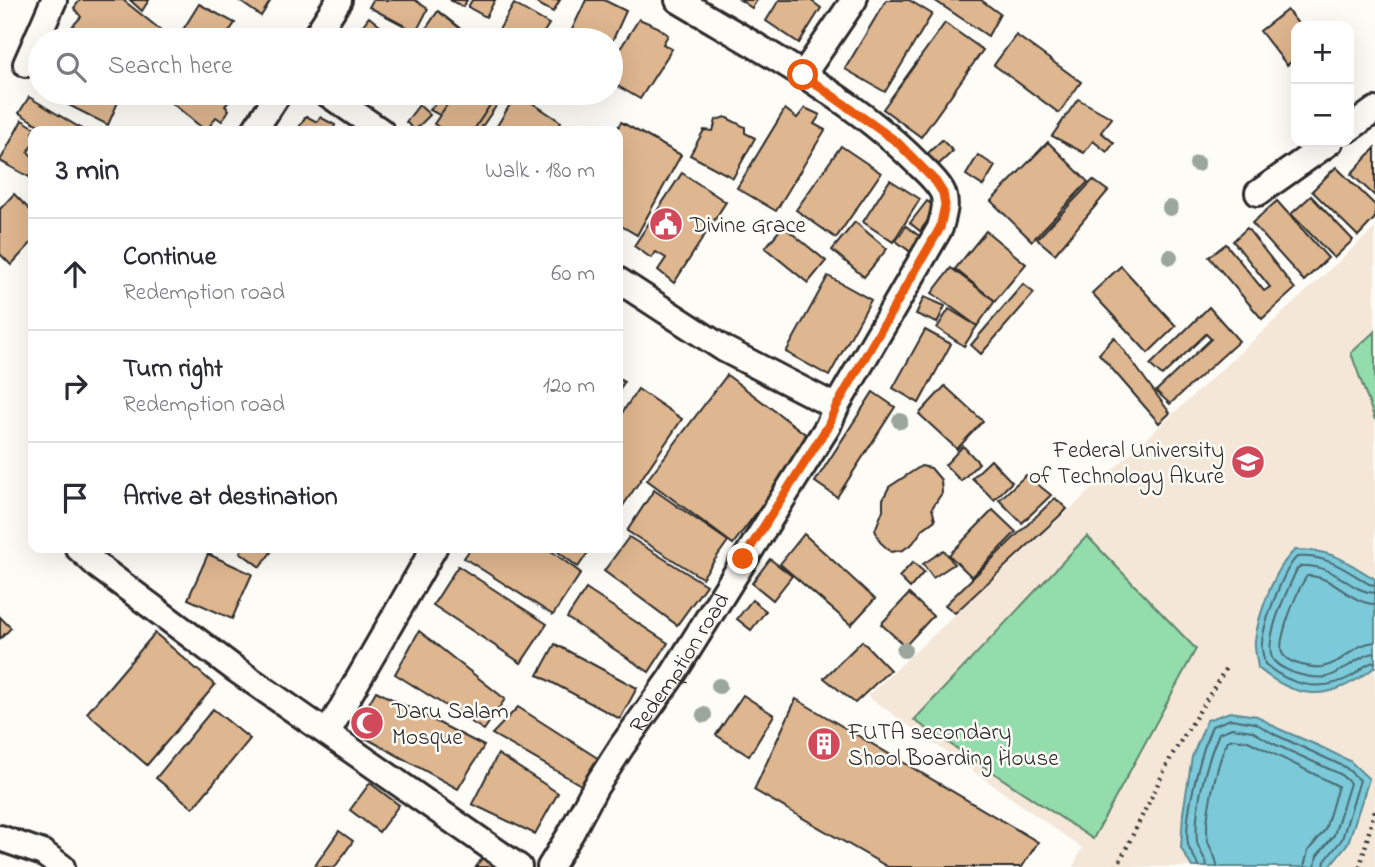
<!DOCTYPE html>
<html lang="en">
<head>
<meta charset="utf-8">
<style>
	:root { --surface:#fff; --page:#f2f2f3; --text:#2b2b33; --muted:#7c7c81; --line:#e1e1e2 }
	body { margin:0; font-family:"Indie Flower",sans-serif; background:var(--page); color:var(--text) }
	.controls { position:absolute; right:21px; top:21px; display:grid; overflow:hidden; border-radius:14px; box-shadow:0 7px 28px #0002 }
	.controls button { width:63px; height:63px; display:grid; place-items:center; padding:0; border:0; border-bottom:2px solid var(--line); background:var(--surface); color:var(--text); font:35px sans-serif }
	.stop { position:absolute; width:21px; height:21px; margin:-16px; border:5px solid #ea580c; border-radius:50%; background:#fff }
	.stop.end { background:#ea580c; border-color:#fff; box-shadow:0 2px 7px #0008 }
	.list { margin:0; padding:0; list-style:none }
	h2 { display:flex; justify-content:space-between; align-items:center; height:91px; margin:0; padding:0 28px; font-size:30px }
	h2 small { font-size:23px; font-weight:400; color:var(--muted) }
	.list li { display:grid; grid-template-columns:46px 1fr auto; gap:21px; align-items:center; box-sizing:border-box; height:112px; padding:0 28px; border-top:2px solid var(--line) }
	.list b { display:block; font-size:26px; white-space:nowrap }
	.list p { margin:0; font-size:23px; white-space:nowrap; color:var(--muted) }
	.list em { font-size:23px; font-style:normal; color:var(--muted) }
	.icon { flex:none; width:38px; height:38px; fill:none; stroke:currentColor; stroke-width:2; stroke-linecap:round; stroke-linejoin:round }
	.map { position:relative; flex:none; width:1375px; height:867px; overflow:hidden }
	.search { position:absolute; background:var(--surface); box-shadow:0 7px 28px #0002; left:28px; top:28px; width:595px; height:77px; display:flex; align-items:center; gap:18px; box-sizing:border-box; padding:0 24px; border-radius:38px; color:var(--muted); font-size:26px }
	.panel { position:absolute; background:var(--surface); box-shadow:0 7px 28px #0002; left:28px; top:126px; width:595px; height:427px; border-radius:14px }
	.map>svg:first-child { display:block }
	.built { fill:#f4e7d8 }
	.green { fill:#93dcac; stroke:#5f846c; stroke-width:2 }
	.water { fill:#7bc9d9; stroke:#5b8a93; stroke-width:2 }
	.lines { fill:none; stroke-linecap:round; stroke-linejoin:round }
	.shore { stroke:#4b6a71; stroke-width:2 }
	.building { fill:#deb68f; stroke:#2b2b2b; stroke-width:2 }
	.street-casing { stroke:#2b2b2b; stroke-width:30 }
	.path { stroke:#2b2b2b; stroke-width:4.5; stroke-dasharray:2 5; stroke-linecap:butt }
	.street { stroke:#fdfcf7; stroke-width:24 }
	.tree { fill:#9ba69c }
	.route { stroke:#ea580c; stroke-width:9 }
	.labels { text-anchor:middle; stroke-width:5; stroke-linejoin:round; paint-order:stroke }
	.poi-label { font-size:23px; fill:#2b2b2b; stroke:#fdfcf7; text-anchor:start }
	.street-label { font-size:23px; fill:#2b2b2b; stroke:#fdfcf7 }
</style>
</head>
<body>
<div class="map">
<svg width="1375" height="867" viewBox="0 0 1375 867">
	<rect width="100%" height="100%" fill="#fdfcf7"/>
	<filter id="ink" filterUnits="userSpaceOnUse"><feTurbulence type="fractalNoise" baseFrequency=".0143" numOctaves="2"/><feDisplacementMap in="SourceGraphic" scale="14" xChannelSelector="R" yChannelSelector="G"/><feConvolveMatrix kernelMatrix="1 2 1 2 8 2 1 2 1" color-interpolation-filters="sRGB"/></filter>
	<g filter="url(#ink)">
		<path class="built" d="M1375 228V867H1073L1082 848 867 696Z"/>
		<g class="green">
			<path d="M1375 331V420L1351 353Z"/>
			<path d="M1087 536 1196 649 1093 839 914 720Z"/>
		</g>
		<g class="water">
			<path d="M1295 550C1334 550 1343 560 1375 579V667C1333 700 1300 703 1258 668 1257 659 1254 648 1255 640 1259 613 1275 567 1295 550Z"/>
			<path d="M1230 712 1257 716 1279 729 1319 746 1350 761 1369 779 1348 843 1329 867H1192L1181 848 1183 813 1192 757 1207 720Z"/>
		</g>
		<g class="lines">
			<g class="shore">
				<path d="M1375 585 1369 584C1344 569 1328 555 1297 557 1284 568 1263 625 1262 643 1261 650 1264 658 1265 664 1290 686 1322 693 1352 676 1360 671 1365 663 1375 662"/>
				<path d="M1375 593C1349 592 1337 564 1301 566L1297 569C1288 589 1264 637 1272 658 1276 666 1287 670 1294 673 1304 676 1316 679 1327 677 1345 672 1360 654 1375 653"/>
				<path d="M1375 604C1349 603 1333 575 1307 576 1298 588 1277 640 1282 653 1287 664 1311 668 1322 667 1343 664 1354 643 1375 642"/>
				<path d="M1198 867C1197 859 1192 855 1189 848 1181 823 1202 750 1212 726L1231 719 1255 723 1276 735 1345 767 1360 780 1342 839 1325 861 1324 867"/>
				<path d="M1207 867C1206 857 1198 851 1197 841 1194 808 1206 763 1219 733L1232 728 1252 731 1272 743 1340 774 1350 783 1334 835 1317 856 1315 867"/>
				<path d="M1217 867C1217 856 1210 850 1208 841 1203 818 1218 763 1227 741L1233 739 1248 741 1338 786 1325 830 1308 851 1304 867"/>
			</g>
		</g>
		<g class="building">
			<path d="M80 0H123L162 31 156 40H84L70 29 81 17 74 8Z"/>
			<path d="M130 0H149L142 11Z"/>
			<path d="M238 0H271L261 16Z"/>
			<path d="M373 0H415L428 9 416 32 369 7Z"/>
			<path d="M450 0H467L463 7Z"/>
			<path d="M472 0H495L486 17 468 7Z"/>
			<path d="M531 0H560L553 12Z"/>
			<path d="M586 0H604L626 11 611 44V40H567Z"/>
			<path d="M740 0H757L752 8Z"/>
			<path d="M779 0H810L821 8 799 43 766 21Z"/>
			<path d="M886 0H909L932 14 885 92 845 69Z"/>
			<path d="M934 0H981L1000 14 988 36Z"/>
			<path d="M199 4 235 23 223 40H193L181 33Z"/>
			<path d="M514 4 549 24 539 40H493Z"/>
			<path d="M1287 10 1300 26H1296V58L1287 65 1260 31Z"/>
			<path d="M438 11 462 30 456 40H430L423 33Z"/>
			<path d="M369 17 397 40H352Z"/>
			<path d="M639 19 658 27 668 35 663 44 672 49 640 99 611 82V63Z"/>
			<path d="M945 23 983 50 921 137 883 109Z"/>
			<path d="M67 33 77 40H63Z"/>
			<path d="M1016 35 1081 82 1059 113 994 65Z"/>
			<path d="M45 93H122L108 125Z"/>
			<path d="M180 93H236L225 106 229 110 222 121 216 117 206 131 172 103Z"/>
			<path d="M444 93H505L479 131H469L430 110Z"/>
			<path d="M455 93H498L473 131H445L434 124Z"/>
			<path d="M517 93 561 122 555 131H494Z"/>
			<path d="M29 97 85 131H48L19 113Z"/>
			<path d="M1078 99 1112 118 1101 132 1114 143 1107 152 1093 141 1084 153 1052 136Z"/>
			<path d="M419 105 430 115 415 130 406 122Z"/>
			<path d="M805 108 820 115 814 124 825 130 776 211 737 188 785 109 797 118Z"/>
			<path d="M306 116 317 122 320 117 335 125 333 131H301L298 129Z"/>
			<path d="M725 117 745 127V133L755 138 733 178 690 155 704 130 713 131 716 120Z"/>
			<path d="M22 120 40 131H33V143L28 152 33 157 31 178 0 161Z"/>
			<path d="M621 122 681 155 637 235 618 224 616 131Z"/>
			<path d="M942 140 953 151 938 165 927 154Z"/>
			<path d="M1048 142 1088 182 1032 241 991 201Z"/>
			<path d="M841 146 881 173 836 238 796 210Z"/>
			<path d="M1375 148V196L1351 174Z"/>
			<path d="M978 155 995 166 983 186 966 175Z"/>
			<path d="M1336 167 1375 205V218L1358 236 1312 191Z"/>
			<path d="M682 173 726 202 674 283 658 270 666 258 656 252 651 258 634 246Z"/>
			<path d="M890 180 920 199 893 242 863 222Z"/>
			<path d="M1093 180 1108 191 1055 254 1037 239Z"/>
			<path d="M14 194 33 213V241L11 265 0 254V209Z"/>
			<path d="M1311 196 1353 240 1334 258 1291 214Z"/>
			<path d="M927 201 937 208 920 231 910 223Z"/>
			<path d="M1277 201 1328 258 1304 281 1252 223Z"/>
			<path d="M855 222 887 249 864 277 832 250Z"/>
			<path d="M783 226 826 261 808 283 765 248Z"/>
			<path d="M906 226 923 239 912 253 896 241Z"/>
			<path d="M1247 228 1295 289 1262 319 1209 257 1226 244 1264 291 1270 287 1233 241Z"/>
			<path d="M986 231 1026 264 995 301 955 269Z"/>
			<path d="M1121 266 1176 326 1148 353 1092 293Z"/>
			<path d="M951 268 995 301 977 326 932 293Z"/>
			<path d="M828 276 871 300 829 376 786 352Z"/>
			<path d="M1023 284 1034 293 981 354 971 345Z"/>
			<path d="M924 297 945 306 937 323 916 314Z"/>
			<path d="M1209 307 1239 341 1170 404 1156 391 1211 339 1206 334 1162 376 1150 365Z"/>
			<path d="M949 309 977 326 964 346 937 328Z"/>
			<path d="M925 330 951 344 919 403 893 388Z"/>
			<path d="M1114 337 1170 413 1159 423 1099 354Z"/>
			<path d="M727 375 812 439 733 544 647 480Z"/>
			<path d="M618 378 624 382 618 393Z"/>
			<path d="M945 386 983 421 957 449 919 414Z"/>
			<path d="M638 389 682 419 618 513V419Z"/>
			<path d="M873 392 895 407 837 497 815 482Z"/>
			<path d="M963 446 979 463 961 481 945 465Z"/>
			<path d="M991 460 1012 482 994 500 972 478Z"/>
			<path d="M921 466 931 468 941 480 942 493 932 508 935 520 923 529 913 543 903 550 891 552 880 542 875 530 883 510V499L889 487Z"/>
			<path d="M1026 475 1051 495 1022 523 999 500Z"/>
			<path d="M654 490 728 541 702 578 627 531Z"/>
			<path d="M1055 498 1067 509 955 613 945 605Z"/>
			<path d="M993 510 1016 532 972 577 949 555Z"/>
			<path d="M804 534 875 599 851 625 780 564Z"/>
			<path d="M629 537 706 585 677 625 604 571Z"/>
			<path d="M243 548H274L260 567 240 552Z"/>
			<path d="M471 548H547L581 573 553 615 464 558Z"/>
			<path d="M553 548H591L578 567Z"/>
			<path d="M944 550 954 564 933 578 923 564Z"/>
			<path d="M208 554 252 574 232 619 188 599Z"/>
			<path d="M770 559 792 576 773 600 752 583Z"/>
			<path d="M913 562 924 572 910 588 899 577Z"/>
			<path d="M458 566 547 624 521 663 433 605Z"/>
			<path d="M586 589 668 643 649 672 567 618Z"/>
			<path d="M909 594 933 616 905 646 881 624Z"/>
			<path d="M752 600 766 611 751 630 737 619Z"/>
			<path d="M0 617 11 628 0 639Z"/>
			<path d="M419 631 505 699 484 730 395 674Z"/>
			<path d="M155 633 215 685 147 765 87 713Z"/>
			<path d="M862 641 890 670 855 703 824 678Z"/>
			<path d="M555 644 637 688 620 719 538 675Z"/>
			<path d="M376 691 484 746 458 789 353 731Z"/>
			<path d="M743 695 774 715 749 756 716 735Z"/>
			<path d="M796 699 1038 842 1022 867H888L754 790Z"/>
			<path d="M518 707 599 759 581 785 492 734Z"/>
			<path d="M213 709 250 739 193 808 156 778Z"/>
			<path d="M498 754 558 793 535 834 472 804Z"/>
			<path d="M370 783 399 805 379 832 350 810Z"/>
			<path d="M339 831 353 841 335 867H314Z"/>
			<path d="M484 855 502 867H476Z"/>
		</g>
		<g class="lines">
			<g class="street-casing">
				<g id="street">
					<path d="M313 40 339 0"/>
					<path d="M26 64 54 0"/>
					<path d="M803 75 854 0"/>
					<path d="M326 93 381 131"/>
					<path d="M1349 129 1375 110"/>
					<path d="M254 131 279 93"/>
					<path d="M1258 193 1330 142"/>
					<path d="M618 280 724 349 836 407"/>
					<path d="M78 548 99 567 235 669 519 867"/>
					<path d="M328 732 434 548"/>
					<path d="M0 838 43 853 62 867"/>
					<path id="s1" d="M550 867 571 833 595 788 622 746 670 679 828 426 836 407 940 228C943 216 948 203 942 191 936 180 926 172 917 163 849 95 760 49 678 0"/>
				</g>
			</g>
			<g class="path">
				<path d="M1117 867 1172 755 1228 665"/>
				<path d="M1360 867 1375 808"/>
			</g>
			<use href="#street" class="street"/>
		</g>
		<g class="tree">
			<circle cx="1197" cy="164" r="8"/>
			<circle cx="1170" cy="208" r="8"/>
			<circle cx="1170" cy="257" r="8"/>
			<circle cx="900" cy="421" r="8"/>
			<circle cx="904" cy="650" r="8"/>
			<circle cx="719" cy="686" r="8"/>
			<circle cx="704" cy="715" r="8"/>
		</g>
	</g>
	<g class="lines" filter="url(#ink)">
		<path class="route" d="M743 559 828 426 836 407 940 228 945 205 943 193 936 182 897 142 803 75"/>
	</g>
	<defs>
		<g id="civic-disc" transform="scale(1.75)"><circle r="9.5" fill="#d1495b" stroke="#fdfcf7"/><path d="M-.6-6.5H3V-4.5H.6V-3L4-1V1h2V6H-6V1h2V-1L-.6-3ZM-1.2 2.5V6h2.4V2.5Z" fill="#fff"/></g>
		<g id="university-disc" transform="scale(1.75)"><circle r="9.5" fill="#d1495b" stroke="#fdfcf7"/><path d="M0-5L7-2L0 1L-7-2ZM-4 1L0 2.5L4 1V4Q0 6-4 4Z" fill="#fff"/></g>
		<g id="mosque-disc" transform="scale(1.75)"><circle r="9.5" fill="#d1495b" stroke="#fdfcf7"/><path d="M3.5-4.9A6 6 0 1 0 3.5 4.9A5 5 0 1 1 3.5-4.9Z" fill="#fff"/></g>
		<g id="building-disc" transform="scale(1.75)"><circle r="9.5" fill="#d1495b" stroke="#fdfcf7"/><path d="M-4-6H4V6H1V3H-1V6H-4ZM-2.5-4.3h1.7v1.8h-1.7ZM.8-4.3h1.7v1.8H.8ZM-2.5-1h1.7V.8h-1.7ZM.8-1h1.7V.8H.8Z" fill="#fff"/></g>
	</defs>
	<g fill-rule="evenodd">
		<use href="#civic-disc" x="666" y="224"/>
		<use href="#university-disc" x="1248" y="462"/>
		<use href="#mosque-disc" x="367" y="723"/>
		<use href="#building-disc" x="824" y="744"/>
	</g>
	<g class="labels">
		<g class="poi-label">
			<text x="690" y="232">Divine Grace</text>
			<text x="1224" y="457" text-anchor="end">Federal University<tspan x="1224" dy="26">of Technology Akure</tspan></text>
			<text x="392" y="718">Daru Salam<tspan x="392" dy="26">Mosque</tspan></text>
			<text x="848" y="739">FUTA secondary<tspan x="848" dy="26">Shool Boarding House</tspan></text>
		</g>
		<g class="street-label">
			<text dy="8" stroke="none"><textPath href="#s1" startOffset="242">Redemption road</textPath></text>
		</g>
	</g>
</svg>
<div class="controls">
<button>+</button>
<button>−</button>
</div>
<div class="stop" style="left:803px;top:75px"></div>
<div class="stop end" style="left:743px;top:559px"></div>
<div class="search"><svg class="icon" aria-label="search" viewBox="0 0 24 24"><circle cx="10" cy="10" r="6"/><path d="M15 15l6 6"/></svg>Search here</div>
<section class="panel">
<h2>3 min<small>Walk · 180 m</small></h2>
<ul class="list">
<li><svg class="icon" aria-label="ahead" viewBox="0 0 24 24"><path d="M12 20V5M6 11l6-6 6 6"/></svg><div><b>Continue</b><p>Redemption road</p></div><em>60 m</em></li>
<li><svg class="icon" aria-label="right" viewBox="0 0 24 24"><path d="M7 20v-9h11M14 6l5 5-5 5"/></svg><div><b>Turn right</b><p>Redemption road</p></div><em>120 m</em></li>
<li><svg class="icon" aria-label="arrive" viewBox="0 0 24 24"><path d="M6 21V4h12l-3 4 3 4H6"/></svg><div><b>Arrive at destination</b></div></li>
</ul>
</section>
</div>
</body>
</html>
